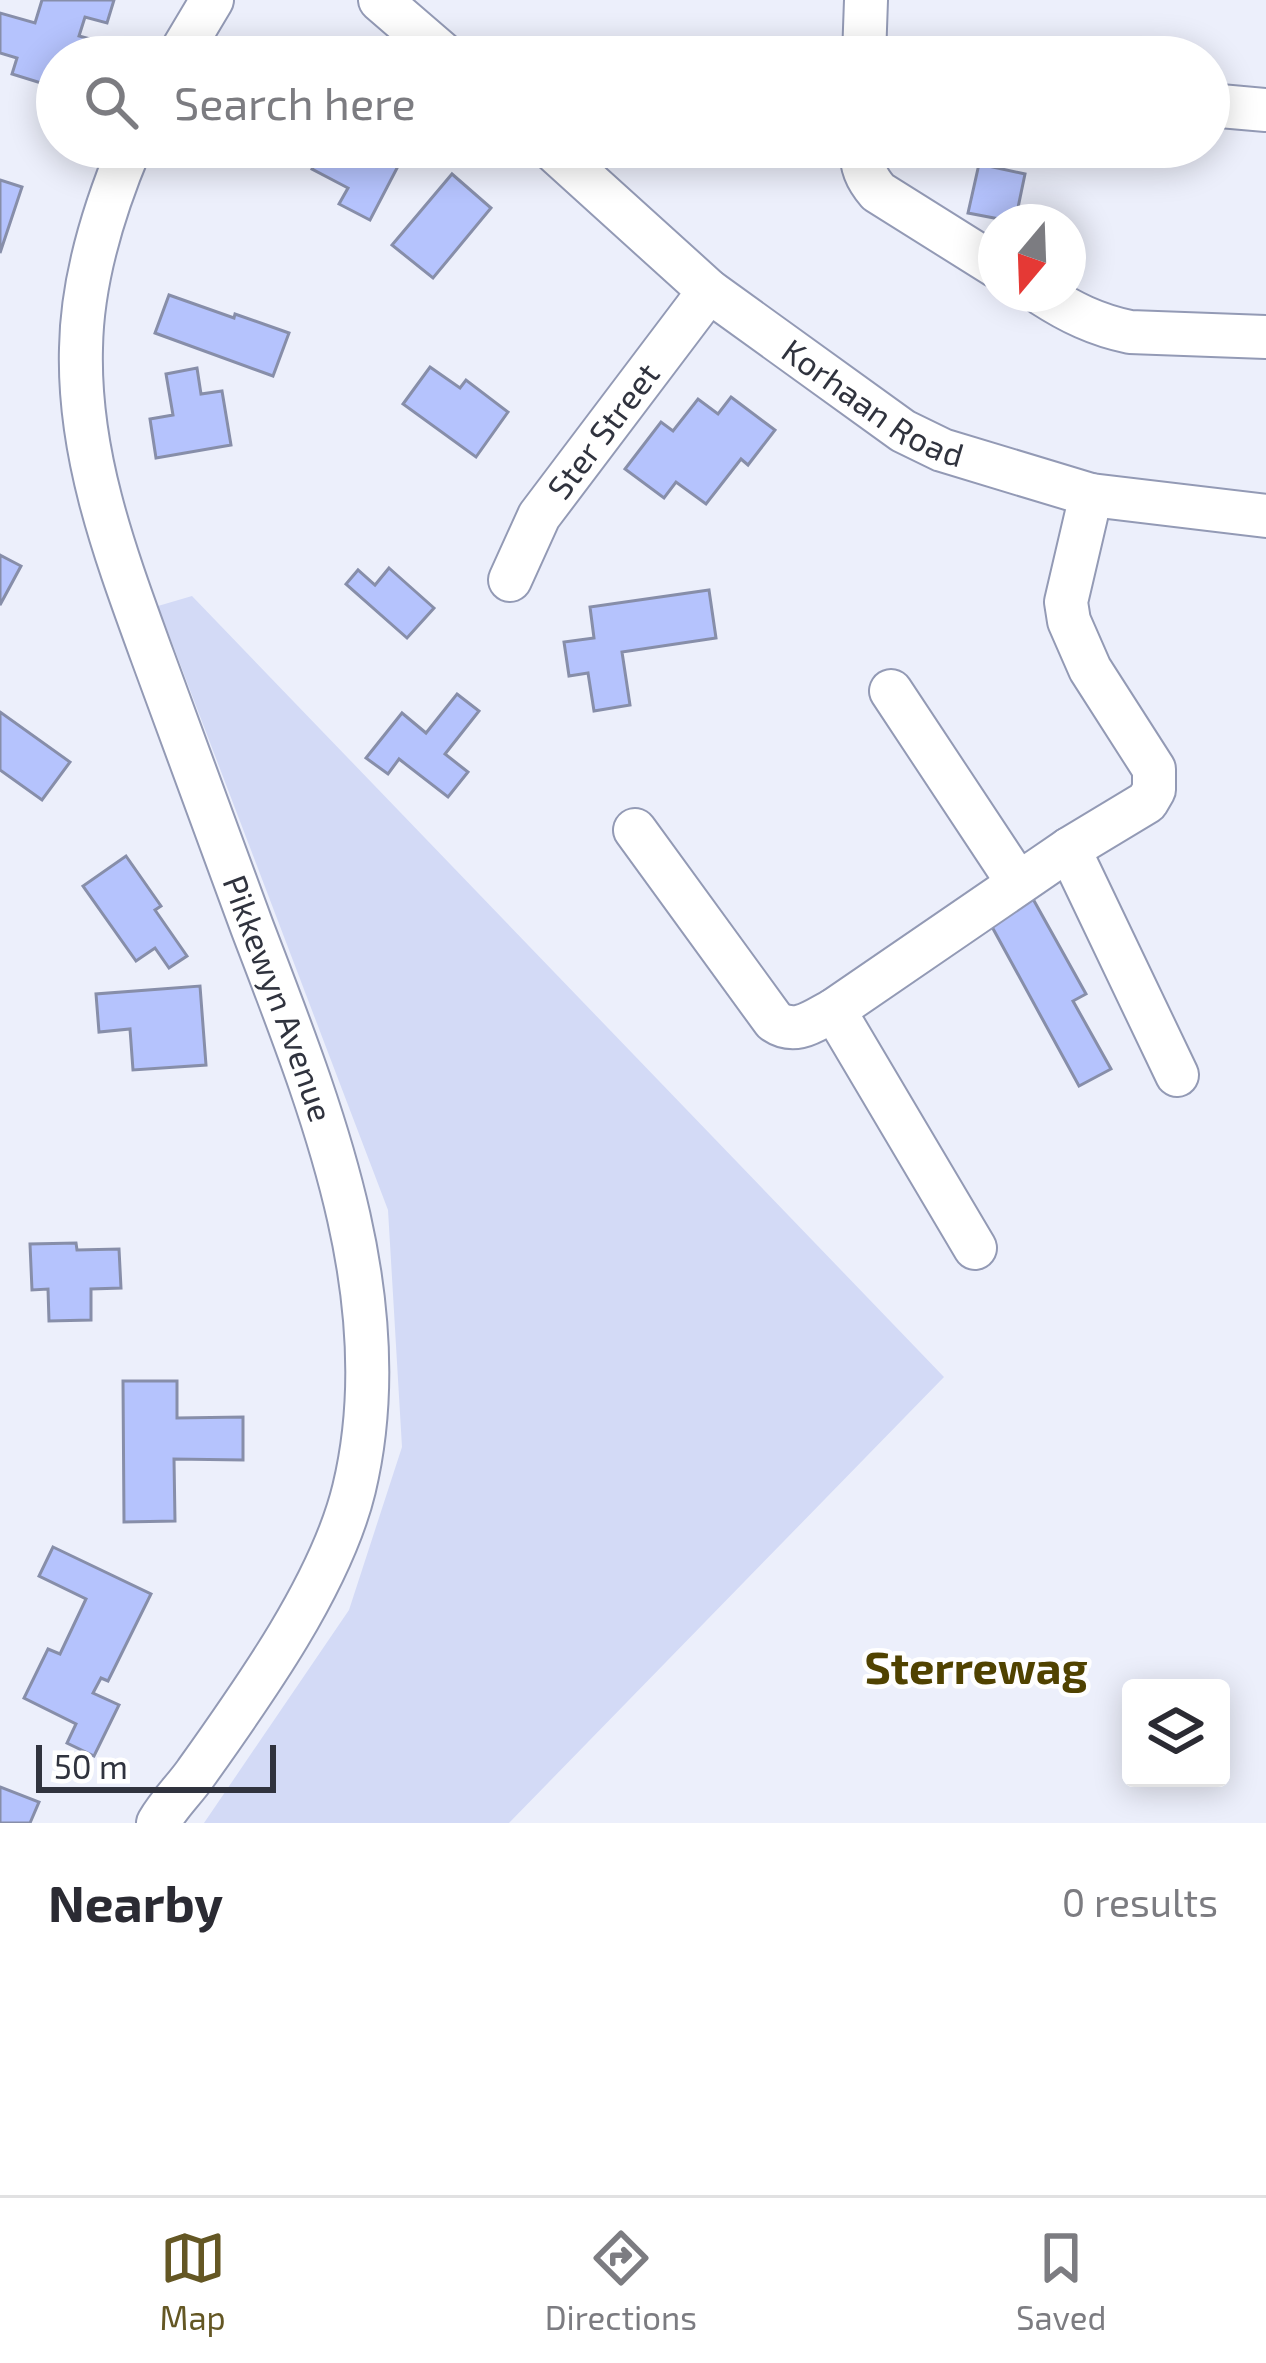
<!DOCTYPE html>
<html lang="en">
<head>
<meta charset="utf-8">
<style>
	:root { --surface:#fff; --page:#f7f7f7; --text:#2b2b33; --muted:#7c7c81; --line:#e1e1e2; --accent:#645724 }
	body { margin:0; font-family:"Exo 2",sans-serif; background:var(--page); color:var(--text) }
	.controls { position:absolute; right:36px; bottom:36px; display:grid; overflow:hidden; border-radius:12px; box-shadow:0 6px 30px #0003 }
	.controls button { width:108px; height:108px; display:grid; place-items:center; padding:0; border:0; border-bottom:3px solid var(--line); background:var(--surface); color:var(--text); font:60px sans-serif }
	.compass { position:absolute; left:978px; top:204px; width:108px; height:108px; border-radius:50%; background:var(--surface); box-shadow:0 6px 30px #0003; rotate:199deg }
	.scale { position:absolute; left:36px; bottom:30px; width:240px; box-sizing:border-box; padding-left:12px; border:6px solid #30333e; border-top:0; font-size:33px; line-height:42px; white-space:nowrap; color:#30333e; -webkit-text-stroke:9px #fff; paint-order:stroke }
	.list { margin:0; padding:0; list-style:none }
	h2 { display:flex; justify-content:space-between; align-items:center; height:156px; margin:0; padding:0 48px; font-size:51px }
	h2 small { font-size:39px; font-weight:400; color:var(--muted) }
	.icon { flex:none; width:66px; height:66px; fill:none; stroke:currentColor; stroke-width:2; stroke-linecap:round; stroke-linejoin:round }
	.map { position:relative; flex:none; width:1266px; height:1823px; overflow:hidden }
	.search { position:absolute; background:var(--surface); box-shadow:0 6px 30px #0003; left:36px; right:36px; top:36px; height:132px; display:flex; align-items:center; gap:30px; box-sizing:border-box; padding:0 42px; border-radius:66px; color:var(--muted); font-size:45px }
	.sheet { height:372px; background:var(--surface) }
	nav { display:flex; justify-content:space-around; align-items:center; box-sizing:border-box; height:168px; border-top:3px solid var(--line); background:var(--surface); font-size:33px; color:var(--muted) }
	nav a { display:grid; justify-items:center; gap:6px }
	nav .on { color:var(--accent) }
	.map>svg:first-child { display:block }
	.green { fill:#d3daf6 }
	.building { fill:#b5c3fd; stroke:#878ea9; stroke-width:3 }
	.lines { fill:none; stroke-linecap:round; stroke-linejoin:round }
	.minor-casing { stroke:#939ab5; stroke-width:46 }
	.minor { stroke:#fff; stroke-width:42 }
	.labels { text-anchor:middle; stroke-width:9; stroke-linejoin:round; paint-order:stroke }
	.street-label { font-size:33px; fill:#30333e; stroke:#fff }
	.district-label { font-size:45px; font-weight:bold; fill:#504200; stroke:#fff }
</style>
</head>
<body>
<div class="map">
<svg width="1266" height="1823" viewBox="0 0 1266 1823">
	<rect width="100%" height="100%" fill="#eceffb"/>
	<path class="green" d="M192 596 944 1377 509 1823H204L349 1610 402 1447 388 1210 158 606Z"/>
	<g class="building">
		<path d="M42 0H114L107 23 85 17 79 36 94 40 88 57H57V88L12 74 17 58 0 53V13L35 23Z"/>
		<path d="M323 147H355L366 153 369 147H408L370 220 339 204 348 188 312 169Z"/>
		<path d="M979 164 1025 174 1015 222 968 213Z"/>
		<path d="M452 174 491 208 433 278 392 245Z"/>
		<path d="M0 180 22 187 0 253Z"/>
		<path d="M169 295 234 318 235 314 289 333 273 376 155 333Z"/>
		<path d="M430 367 460 388 466 380 508 412 476 457 403 404Z"/>
		<path d="M197 368 201 394 222 391 231 445 156 458 150 419 173 415 166 374Z"/>
		<path d="M731 397 775 430 748 465 741 459 706 504 676 482 664 498 625 469 661 422 673 431 698 399 718 414Z"/>
		<path d="M0 555 21 566 0 605Z"/>
		<path d="M389 568 434 608 407 638 346 584 358 570 375 585Z"/>
		<path d="M709 590 716 638 622 652 630 705 594 711 588 673 569 676 564 642 594 638 590 607Z"/>
		<path d="M457 694 479 711 445 754 468 772 448 797 399 759 388 774 366 758 402 713 426 733Z"/>
		<path d="M0 712 70 762 42 800 0 770Z"/>
		<path d="M126 856 161 906 155 910 187 956 169 968 155 948 136 961 83 886Z"/>
		<path d="M1028 890 1086 994 1073 1001 1111 1069 1079 1086 985 914Z"/>
		<path d="M200 986 206 1065 133 1070 130 1029 99 1032 96 994Z"/>
		<path d="M76 1243 77 1250 119 1249 121 1288 91 1289V1320L49 1321 48 1289 32 1290 30 1244Z"/>
		<path d="M123 1381H177V1418L243 1417V1460L174 1459 175 1521 124 1522Z"/>
		<path d="M53 1547 151 1594 108 1681 101 1678 93 1693 119 1705 94 1756 67 1743 76 1724 24 1698 48 1649 60 1654 86 1599 39 1576Z"/>
		<path d="M0 1787 39 1802 30 1823H0Z"/>
	</g>
	<g class="lines">
		<g class="minor-casing">
			<g id="minor">
				<path d="M380 0 446 57"/>
				<path d="M178 57 212 0"/>
				<path d="M864 57 866 0"/>
				<path d="M1209 105 1266 110"/>
				<path id="s1" d="M130 147C104 209 82 280 81 348 78 456 116 556 152 655 185 746 218 837 252 927 319 1103 400 1298 354 1489 331 1584 253 1693 196 1773 184 1790 169 1804 158 1823"/>
				<path id="s2" d="M550 147 709 291 903 431 942 450 1091 495 1266 516"/>
				<path d="M861 147C861 166 866 178 878 192L996 266"/>
				<path d="M1042 294C1070 312 1096 325 1130 332L1266 337"/>
				<path id="s3" d="M510 580 539 516 709 291"/>
				<path d="M891 691 1018 883"/>
				<path d="M635 830 774 1021C796 1036 813 1021 834 1010L1069 849 1147 802 1154 790V769L1090 669 1069 621 1066 602 1091 495"/>
				<path d="M1069 849 1177 1075"/>
				<path d="M834 1010 975 1248"/>
			</g>
		</g>
		<use href="#minor" class="minor"/>
	</g>
	<g class="labels">
		<g class="street-label">
			<text dy="12" stroke="none"><textPath href="#s2" startOffset="414">Korhaan Road</textPath></text>
			<text dy="12" stroke="none"><textPath href="#s3" startOffset="177">Ster Street</textPath></text>
			<text dy="12" stroke="none"><textPath href="#s1" startOffset="891">Pikkewyn Avenue</textPath></text>
		</g>
		<g class="district-label">
			<text x="976" y="1684">Sterrewag</text>
		</g>
	</g>
</svg>
<div class="controls">
<button><svg class="icon" aria-label="layers" viewBox="0 0 24 24"><path d="M12 4l9 5-9 5-9-5zM3 14l9 5 9-5"/></svg></button>
</div>
<svg class="compass" viewBox="-18 -18 36 36"><path d="M0-13l5 13h-10z" fill="#e53935"/><path d="M0 13l5-13h-10z" fill="#7c7c81"/></svg>
<div class="scale">50 m</div>
<div class="search"><svg class="icon" aria-label="search" viewBox="0 0 24 24"><circle cx="10" cy="10" r="6"/><path d="M15 15l6 6"/></svg>Search here</div>
</div>
<section class="sheet">
<h2>Nearby<small>0 results</small></h2>
<ul class="list">
</ul>
</section>
<nav>
<a class="on"><svg class="icon" aria-label="map" viewBox="0 0 24 24"><path d="M3 6l6-2 6 2 6-2v14l-6 2-6-2-6 2zM9 4v14M15 6v14"/></svg>Map</a>
<a><svg class="icon" aria-label="directions" viewBox="0 0 24 24"><path d="M12 3l9 9-9 9-9-9zM9 14v-3h6M13 9l2 2-2 2"/></svg>Directions</a>
<a><svg class="icon" aria-label="saved" viewBox="0 0 24 24"><path d="M7 4h10v16l-5-4-5 4z"/></svg>Saved</a>
</nav>
</body>
</html>
